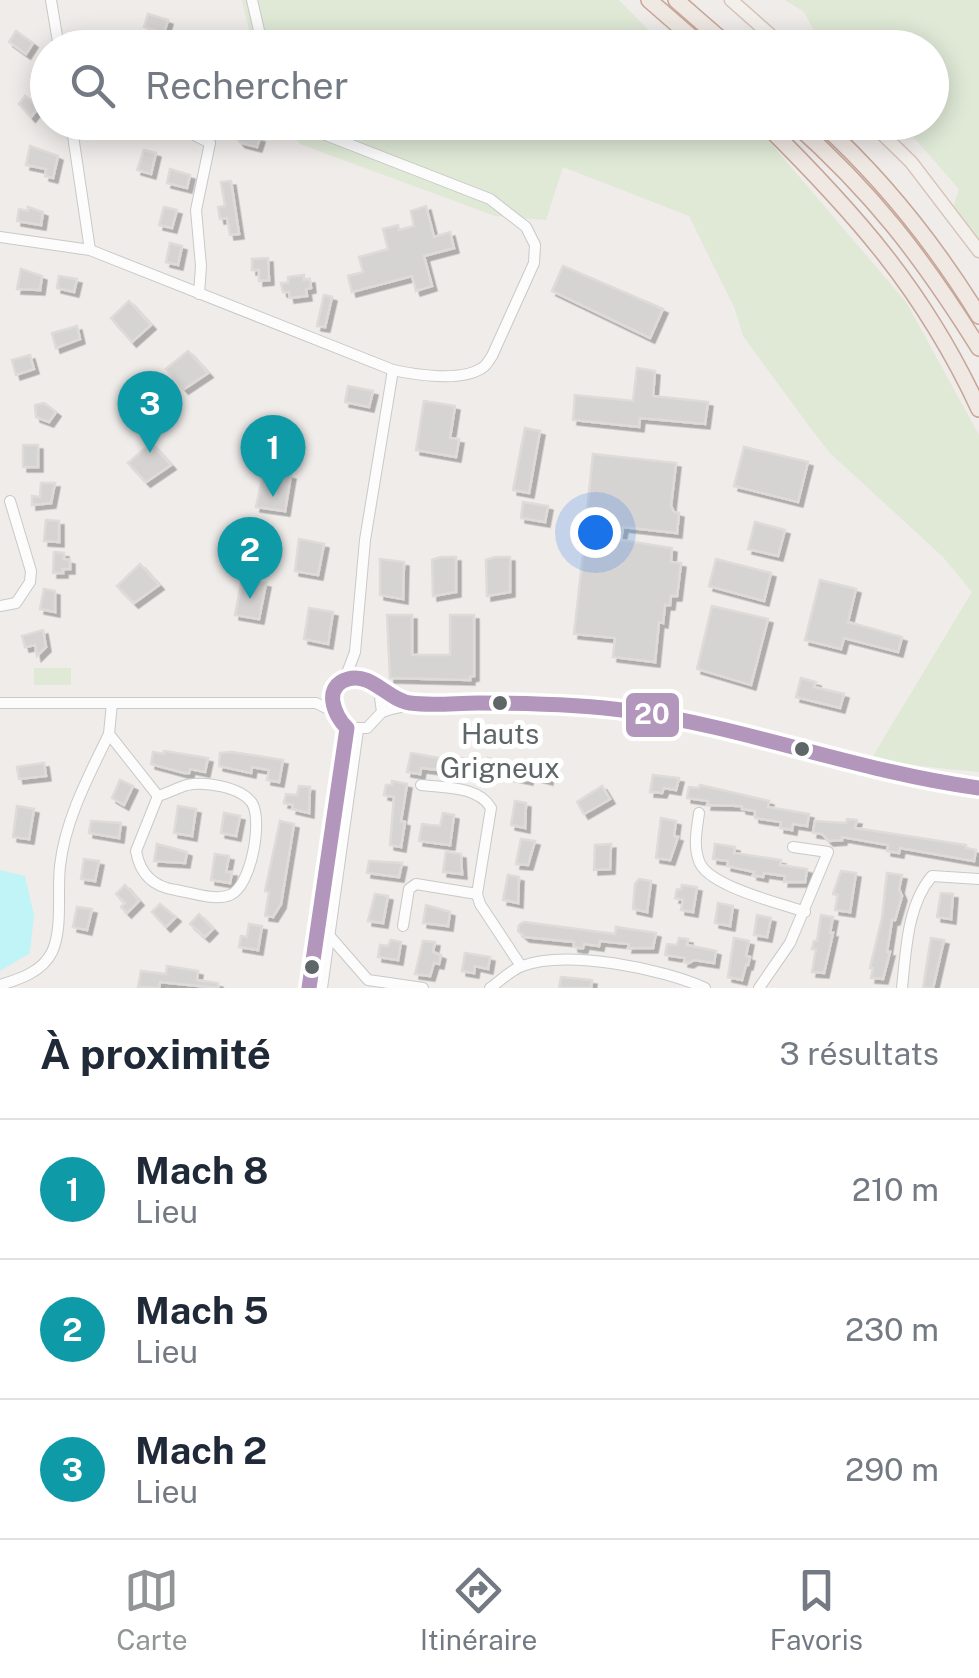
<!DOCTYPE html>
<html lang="fr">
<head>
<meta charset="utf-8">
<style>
	:root { --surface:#fff; --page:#f6f6f7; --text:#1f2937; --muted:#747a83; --line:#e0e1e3; --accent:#919596 }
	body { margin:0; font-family:"Public Sans",sans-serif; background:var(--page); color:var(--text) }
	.you { position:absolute; left:595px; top:532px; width:35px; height:35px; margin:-25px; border:8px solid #fff; border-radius:50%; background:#1a73e8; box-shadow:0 0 0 15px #1a73e833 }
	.badge { display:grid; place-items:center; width:65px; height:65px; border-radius:50%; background:var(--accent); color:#fff; font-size:32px; font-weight:700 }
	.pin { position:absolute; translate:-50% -82px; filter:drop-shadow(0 2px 5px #0008) }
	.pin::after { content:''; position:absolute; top:52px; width:35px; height:30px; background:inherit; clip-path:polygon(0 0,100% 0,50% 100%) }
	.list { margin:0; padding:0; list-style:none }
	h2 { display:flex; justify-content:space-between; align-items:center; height:130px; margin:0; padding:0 40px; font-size:42px }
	h2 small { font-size:32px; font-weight:400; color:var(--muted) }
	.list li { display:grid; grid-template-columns:65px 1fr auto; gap:30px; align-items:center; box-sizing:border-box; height:140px; padding:0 40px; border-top:2px solid var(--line) }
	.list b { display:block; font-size:38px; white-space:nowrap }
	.list p { margin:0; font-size:32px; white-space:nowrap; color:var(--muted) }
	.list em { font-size:32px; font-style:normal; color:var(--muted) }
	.icon { flex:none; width:55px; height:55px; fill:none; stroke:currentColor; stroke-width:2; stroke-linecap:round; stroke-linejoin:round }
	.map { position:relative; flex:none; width:979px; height:988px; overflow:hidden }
	.search { position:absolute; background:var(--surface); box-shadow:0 5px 25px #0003; left:30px; right:30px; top:30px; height:110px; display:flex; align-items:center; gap:25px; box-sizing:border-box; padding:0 35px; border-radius:55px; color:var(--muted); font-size:38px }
	.sheet { height:550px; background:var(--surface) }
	nav { display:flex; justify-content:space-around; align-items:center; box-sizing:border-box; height:140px; border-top:2px solid var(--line); background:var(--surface); font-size:28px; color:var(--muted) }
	nav a { display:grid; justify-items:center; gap:5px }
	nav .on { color:var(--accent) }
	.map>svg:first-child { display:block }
	.green { fill:#dfe9d6 }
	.water { fill:#c0f4f7 }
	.building { fill:#d6d3d3; stroke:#dedbd9; stroke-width:2.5; filter:url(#shadow) }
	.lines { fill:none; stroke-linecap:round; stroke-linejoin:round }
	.minor-casing { stroke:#c8c9c8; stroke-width:12 }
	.major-casing { stroke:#d6c3b9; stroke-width:15 }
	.highway-casing { stroke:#c6a698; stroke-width:18 }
	.minor { stroke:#fdfcfc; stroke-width:10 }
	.major { stroke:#f3efea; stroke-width:12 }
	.highway { stroke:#f0e8e3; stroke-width:15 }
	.bus-1-casing { stroke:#fff; stroke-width:22 }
	.bus-1 { stroke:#b396bb; stroke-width:15 }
	.bus-dot { fill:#5f6668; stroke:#fff; stroke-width:4 }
	.labels { text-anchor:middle; stroke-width:10; stroke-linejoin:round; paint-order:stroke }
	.bus-label { font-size:28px; fill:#5f6668; stroke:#fff }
	.line-badge { stroke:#fff; stroke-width:4 }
	.badge-label { font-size:28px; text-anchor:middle; font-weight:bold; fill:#fff }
</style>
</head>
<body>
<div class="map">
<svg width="979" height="988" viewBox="0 0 979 988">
	<defs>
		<filter id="shadow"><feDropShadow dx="4.5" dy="4.5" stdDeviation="0" flood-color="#0004"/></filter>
	</defs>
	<rect width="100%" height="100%" fill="#efecea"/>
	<g class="green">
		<path d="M242 0H619L665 47H253Z"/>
		<path d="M785 0H979V243L953 207 959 189 901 123 932 122V48L823 47 804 12Z"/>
		<path d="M749 122 767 139 906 302 979 435V772L870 761 972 592 943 557 830 453 812 430 743 336 735 309 689 216 563 167 546 220 495 216 300 144 283 123Z"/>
		<rect x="34" y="668" width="37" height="17"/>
	</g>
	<path class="water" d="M0 870 25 876 34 915 30 953 0 971Z"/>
	<g class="building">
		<path d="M148 14 168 20 164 33 144 27Z"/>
		<path d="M16 31 33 43 26 54 9 42Z"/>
		<path d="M96 32 116 38 113 48 93 44Z"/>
		<path d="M25 96 39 107 31 117 19 104Z"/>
		<path d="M236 122H247L243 127 251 136 260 138 257 147 241 143 229 129Z"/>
		<path d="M30 146 58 156 53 178 45 176 46 169 26 165Z"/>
		<path d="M144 150 156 153 151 174 137 170Z"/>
		<path d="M170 169 190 175 187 188 167 183Z"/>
		<path d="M231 181 239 234 230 235 227 218 220 219 218 207 225 206 221 182Z"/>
		<path d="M426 206 434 237 450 232 454 248 424 256 432 286 416 291 412 276 352 292 348 276 363 272 359 257 388 249 383 229 398 225 399 230 414 226 411 211Z"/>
		<path d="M28 207 43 212 41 225 17 221 19 209 28 211Z"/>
		<path d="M164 207 177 210 172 228 159 225Z"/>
		<path d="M170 243 182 246 178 265 166 262Z"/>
		<path d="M268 258 269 280 259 281V270H252V259Z"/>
		<path d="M563 266 663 309 650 338 552 291Z"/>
		<path d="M21 269 42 276 40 290 17 289Z"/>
		<path d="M304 275V280L310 279 311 288 306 289 307 296 290 298 289 292H283L281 283H288V277Z"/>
		<path d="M59 276 77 279 74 292 57 288Z"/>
		<path d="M324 295 332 297 325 327 317 326Z"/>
		<path d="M129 301 151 325 132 342 111 318Z"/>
		<path d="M77 326 80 339 56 348 52 333Z"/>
		<path d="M188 351 208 373 184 389 166 369Z"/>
		<path d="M30 355 34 369 16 375 12 360Z"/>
		<path d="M637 368 655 371 653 396 708 402 705 424 640 418 639 427 573 420 575 395 633 401Z"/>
		<path d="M348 386 373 391 369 407 345 402Z"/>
		<path d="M424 401 455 406 450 438 459 439 456 457 416 450Z"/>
		<path d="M44 403 56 412 49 422 36 417 35 405Z"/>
		<path d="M525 428 540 431 529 493 513 490Z"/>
		<path d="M151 443 171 465 146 482 128 463Z"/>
		<rect x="23" y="445" width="15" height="22"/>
		<path d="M744 447 808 462 798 502 734 486Z"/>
		<path d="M593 454 676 463 671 506 674 512 679 513 677 533 623 527 621 540 672 548 671 562 681 563 677 596H671L670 605H665L663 623 659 622 655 662 613 657 615 638 574 634 585 537 573 536 575 520 586 521Z"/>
		<path d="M264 471 291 475 285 511 256 507Z"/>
		<path d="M41 483H55L51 503 32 505V496L40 497Z"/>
		<path d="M523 502 548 506 545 522 521 518Z"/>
		<path d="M46 520 59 521V542L44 541Z"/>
		<path d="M755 522 785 530 778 556 748 549Z"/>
		<path d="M299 539 324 544 318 575 295 571Z"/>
		<path d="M54 552 64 553V559L70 560V569H63V573H53Z"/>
		<path d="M441 557H456V592L433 596 432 560Z"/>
		<path d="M495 557H510V592L487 596 486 560Z"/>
		<path d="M380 559 404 562 403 599 380 595Z"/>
		<path d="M716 559 771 573 764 601 709 586Z"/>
		<path d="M140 564 159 585 134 603 117 586Z"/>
		<path d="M242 580 266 583 259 619 235 615Z"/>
		<path d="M820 580 856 589 848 622 902 637 898 652 844 638 841 649 805 640Z"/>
		<path d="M44 589 55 591V612L40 609Z"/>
		<path d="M712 606 768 619 751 685 697 669Z"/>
		<path d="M309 608 333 612 328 644 304 639Z"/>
		<path d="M387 615H412V655H450V615H474V676L470 677V680L390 678Z"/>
		<path d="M43 630 46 647 37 656 35 645 25 647 22 636Z"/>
		<path d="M801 678 816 682 814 687 844 694 840 708 796 697Z"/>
		<path d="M164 751 208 758 205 772 190 769 189 773H184L151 764 153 752 164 754Z"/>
		<path d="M232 752 283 760 279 782 267 780 269 770 252 767 251 773 219 766 220 753Z"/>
		<path d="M411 753 450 760 451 755 487 765 488 758 525 768 526 761 550 768 548 780 529 775 528 780 491 772 490 776 421 768 420 774 407 772Z"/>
		<path d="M44 763 46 776 19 779 17 767Z"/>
		<path d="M653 775 679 778 676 790 664 788 662 793 650 792Z"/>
		<path d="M120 780 133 786 124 805 112 798Z"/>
		<path d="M392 781 407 784 401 821 405 822 401 847 390 845 394 797 384 795 386 785H392Z"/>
		<path d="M700 785 769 801 768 807 809 814 807 826 793 824 792 830 780 828 781 822 755 818V811L742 809V806L707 805 708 801 687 798 689 787 699 788Z"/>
		<path d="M299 786 310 787 309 813 292 809 293 805 284 803 286 794 297 795Z"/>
		<path d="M602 786 610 799 584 814 577 802Z"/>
		<path d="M515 801 526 803 525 828 511 825Z"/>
		<path d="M17 806 34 809 29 839 13 837Z"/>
		<path d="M178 806 196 809 192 836 174 833Z"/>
		<path d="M224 813 240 816 236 836 221 833Z"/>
		<path d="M443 813 454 815 450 845 419 841 422 824 440 826Z"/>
		<path d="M661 818 676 821 674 836 678 837 670 860 656 858Z"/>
		<path d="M847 819 857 820 855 828 966 845V848L976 850 974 861 900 848 899 853 887 851 888 845 842 837V840L829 841 822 834 813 833 815 821 846 823Z"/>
		<path d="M91 821 121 823 119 838 89 833Z"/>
		<path d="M280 821 294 824 281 904 273 917 265 916 269 892 265 891Z"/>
		<path d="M521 839 535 841 528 865 516 864Z"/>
		<path d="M157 844 187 852 185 863 154 861Z"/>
		<path d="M611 844 610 869 594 870 595 845Z"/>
		<path d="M715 844 735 847 734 853 781 860 780 865 807 869 805 882H784L785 876 764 873 763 877 753 875 754 872 727 866 728 861 713 859Z"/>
		<path d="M446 852 461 854 462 874 443 872Z"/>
		<path d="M215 854 229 856 226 872H232L230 883 211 880Z"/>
		<path d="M84 859 99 861 95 881 81 879Z"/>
		<path d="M369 861 402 863 399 877 367 873Z"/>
		<path d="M841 871 856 873 850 912 835 910 838 895 833 894Z"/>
		<path d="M887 873 902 875 899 889 902 896 895 920H892L887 952H890L883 979 871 978 873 968H870L882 918Z"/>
		<path d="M508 875 519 877 518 903 503 900Z"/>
		<path d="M639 879 651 881 647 912 633 909 635 884Z"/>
		<path d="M125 885 139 901 127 913 121 907 125 903 116 894Z"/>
		<path d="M682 885 697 887 693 912 681 910 683 900 675 898 677 889 681 890Z"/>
		<path d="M941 893 953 894 951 919 937 917Z"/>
		<path d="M375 894 388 896 383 923 368 921Z"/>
		<path d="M718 903 733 906 730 926 715 923Z"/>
		<path d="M160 904 176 917 166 927 152 912Z"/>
		<path d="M426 905 450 912 448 926 423 923Z"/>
		<path d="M77 907 92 909 87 930 73 927Z"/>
		<path d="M199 914 213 929 205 937 190 924Z"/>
		<path d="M757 915 771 918 767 937 754 935Z"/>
		<path d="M821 915 833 917 830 933H833L824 973 812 972 816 949H812L814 941H817Z"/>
		<path d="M524 922 615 934 616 927 656 933 653 948H628L629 944 600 941 599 946 584 944 583 948H579L574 947V942L525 937 518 931 519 925Z"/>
		<path d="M249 924 262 926 258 950 239 947 241 936 247 937Z"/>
		<path d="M679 938 688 939 687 945 716 951 714 963 694 960 689 963 684 962 685 958 665 955 667 944 677 945Z"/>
		<path d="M734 938 749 941 746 956 750 957 748 965H746L742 980 728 977Z"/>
		<path d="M931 938 944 940 933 988H923Z"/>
		<path d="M391 940 401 942 398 960 378 957 380 945 388 946Z"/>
		<path d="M423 941 435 942 433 952 441 955 439 964 434 963 430 976 415 974Z"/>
		<path d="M465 953 490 957 488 969 475 966 474 973 462 971Z"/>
		<path d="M167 966 198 971 197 980 218 983V988L160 982 159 988 138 987 141 971 166 974Z"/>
		<path d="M561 977 592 980 591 988H559Z"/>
	</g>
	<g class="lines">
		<g class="minor-casing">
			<g id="minor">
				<path d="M51 0 59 48"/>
				<path d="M252 0 263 48"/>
				<path d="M71 122 90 250"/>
				<path d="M196 136 210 143 196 210 201 266 199 294"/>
				<path d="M0 237 90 250 393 370C416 375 461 382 482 368 487 365 489 360 492 356L534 263 535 245 526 227 490 199 318 132 304 122"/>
				<path d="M0 606 16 603 30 582 31 571 10 501"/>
				<path d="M344 681 355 652 365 540 393 370"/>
				<path d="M379 690 382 712 367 728H347C327 713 327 690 351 679 372 677 387 696 407 703"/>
				<path d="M0 703H316L332 711"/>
				<path d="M112 703 109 734 158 796 136 851C140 874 153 887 176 890 192 893 215 901 230 895 251 887 263 821 252 803 241 787 205 781 187 785 177 788 168 793 158 796"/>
				<path d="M382 712C416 700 451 703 487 703 545 703 604 705 661 716 768 737 869 777 979 788"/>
				<path d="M421 785C445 788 478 786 491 808L477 894 480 904 521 966"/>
				<path d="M699 813C697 829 693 845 699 861 707 886 780 903 805 912"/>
				<path d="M403 926 409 889 416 884 477 894"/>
				<path d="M327 933 368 980 423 988"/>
				<path d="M0 985C20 979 42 972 52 952 63 928 57 893 60 866 65 820 89 775 109 734"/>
				<path d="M309 988 347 728"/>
				<path d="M322 988 358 730"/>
				<path d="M490 988C500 981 511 970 522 966 567 949 663 969 705 988"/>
				<path d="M759 988 790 943 828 852 793 847"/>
				<path d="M902 988C906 951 907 905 932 876L979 879"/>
			</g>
		</g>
		<g class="major-casing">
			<g id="major">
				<path d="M731 0 785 48"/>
				<path d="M870 122 911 162 979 251"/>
			</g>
		</g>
		<g class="highway-casing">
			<g id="highway">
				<path d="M649 0 704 48"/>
				<path d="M676 0 731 48"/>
				<path d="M763 122C855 213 924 290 979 409"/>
				<path d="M793 122C874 194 922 257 979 348"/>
				<path d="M820 122C884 180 934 243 979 316"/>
			</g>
		</g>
		<use href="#minor" class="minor"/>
		<use href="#major" class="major"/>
		<use href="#highway" class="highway"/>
		<g class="bus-1-casing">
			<path id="bus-1" d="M309 988 347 728C334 716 322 686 348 679 371 672 388 700 410 703 432 706 456 703 478 703 529 703 580 704 630 711 748 728 860 772 979 788"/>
		</g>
		<use href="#bus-1" class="bus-1"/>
	</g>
	<g class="bus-dot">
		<circle cx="500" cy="703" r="9"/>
		<circle cx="802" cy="749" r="9"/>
		<circle cx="312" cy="967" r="9"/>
	</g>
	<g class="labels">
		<g class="bus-label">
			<text x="500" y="744">Hauts<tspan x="500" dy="34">Grigneux</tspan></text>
		</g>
	</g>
	<rect class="line-badge" x="624" y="691" width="57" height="48" rx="10" fill="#b396bb"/>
	<g class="badge-label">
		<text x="652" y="724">20</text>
	</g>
</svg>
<div class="you"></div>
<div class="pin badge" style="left:273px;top:497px;background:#0f9aa8">1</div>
<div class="pin badge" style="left:250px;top:599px;background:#0f9aa8">2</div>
<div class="pin badge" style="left:150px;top:453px;background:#0f9aa8">3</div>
<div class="search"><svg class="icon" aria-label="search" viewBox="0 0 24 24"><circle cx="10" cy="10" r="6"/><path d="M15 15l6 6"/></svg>Rechercher</div>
</div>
<section class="sheet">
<h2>À proximité<small>3 résultats</small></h2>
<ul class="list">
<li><span class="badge" style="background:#0f9aa8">1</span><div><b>Mach 8</b><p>Lieu</p></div><em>210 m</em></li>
<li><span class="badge" style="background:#0f9aa8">2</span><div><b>Mach 5</b><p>Lieu</p></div><em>230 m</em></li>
<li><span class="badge" style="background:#0f9aa8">3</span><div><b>Mach 2</b><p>Lieu</p></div><em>290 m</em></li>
</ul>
</section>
<nav>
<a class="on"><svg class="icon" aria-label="map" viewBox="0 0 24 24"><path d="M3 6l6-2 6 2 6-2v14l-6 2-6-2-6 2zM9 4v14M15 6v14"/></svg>Carte</a>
<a><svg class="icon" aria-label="directions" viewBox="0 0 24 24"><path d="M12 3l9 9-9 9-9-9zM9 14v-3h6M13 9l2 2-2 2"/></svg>Itinéraire</a>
<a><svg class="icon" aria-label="saved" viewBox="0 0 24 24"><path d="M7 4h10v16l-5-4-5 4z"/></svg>Favoris</a>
</nav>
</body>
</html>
